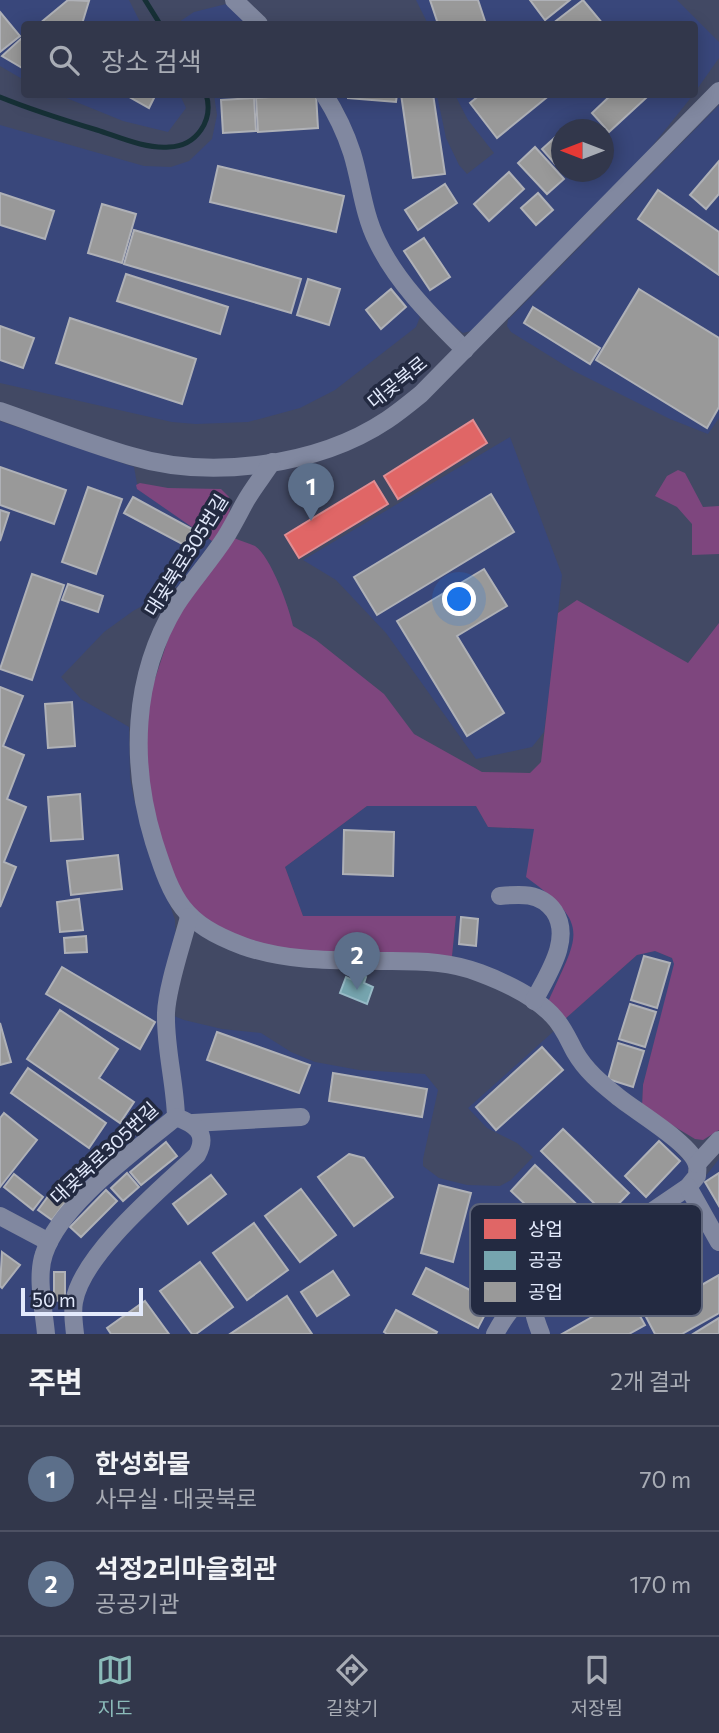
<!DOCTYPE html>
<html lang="ko">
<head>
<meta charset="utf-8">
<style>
	:root { --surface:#32374b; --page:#3a3f52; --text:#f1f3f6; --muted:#a8acb5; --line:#4d5163; --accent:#8bbbb9 }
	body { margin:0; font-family:Commissioner,"Noto Sans KR",sans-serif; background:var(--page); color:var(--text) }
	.compass { position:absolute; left:551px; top:119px; width:63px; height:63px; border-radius:50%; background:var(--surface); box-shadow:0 4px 18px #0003; rotate:270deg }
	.scale { position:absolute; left:21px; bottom:18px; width:122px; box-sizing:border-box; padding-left:7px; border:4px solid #e3eafc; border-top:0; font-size:19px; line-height:24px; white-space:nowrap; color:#e3eafc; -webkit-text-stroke:5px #232a41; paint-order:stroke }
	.you { position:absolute; left:460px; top:600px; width:24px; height:24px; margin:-18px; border:5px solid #fff; border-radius:50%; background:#1a73e8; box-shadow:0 0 0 10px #1a73e833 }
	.badge { display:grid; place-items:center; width:46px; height:46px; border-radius:50%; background:var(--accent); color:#fff; font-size:23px; font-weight:700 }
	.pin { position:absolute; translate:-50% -58px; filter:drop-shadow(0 2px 4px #0008) }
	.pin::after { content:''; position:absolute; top:37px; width:24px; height:21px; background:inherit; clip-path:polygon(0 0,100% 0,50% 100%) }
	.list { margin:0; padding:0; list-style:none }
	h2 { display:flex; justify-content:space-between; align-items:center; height:91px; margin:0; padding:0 28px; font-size:30px }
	h2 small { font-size:23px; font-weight:400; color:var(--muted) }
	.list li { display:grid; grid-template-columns:46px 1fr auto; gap:21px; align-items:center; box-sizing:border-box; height:105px; padding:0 28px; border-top:2px solid var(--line) }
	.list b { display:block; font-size:26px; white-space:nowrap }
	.list p { margin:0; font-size:23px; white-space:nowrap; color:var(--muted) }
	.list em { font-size:23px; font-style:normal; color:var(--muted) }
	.icon { flex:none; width:38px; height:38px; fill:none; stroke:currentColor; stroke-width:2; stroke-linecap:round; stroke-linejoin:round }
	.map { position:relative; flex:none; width:719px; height:1334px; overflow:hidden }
	.search { position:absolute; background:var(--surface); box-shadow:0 4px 18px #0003; left:21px; right:21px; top:21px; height:77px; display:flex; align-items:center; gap:18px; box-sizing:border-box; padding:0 24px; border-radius:7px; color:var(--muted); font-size:26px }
	.sheet { height:301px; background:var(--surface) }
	nav { display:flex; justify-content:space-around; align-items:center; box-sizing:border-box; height:98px; border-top:2px solid var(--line); background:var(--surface); font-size:19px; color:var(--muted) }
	nav a { display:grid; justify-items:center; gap:4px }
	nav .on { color:var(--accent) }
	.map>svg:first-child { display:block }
	.built { fill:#39477b; fill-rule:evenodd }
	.green { fill:#7e467e }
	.shops { fill:#e06666; stroke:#e18e93; stroke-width:2 }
	.public { fill:#76a5af; stroke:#97bac6; stroke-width:2 }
	.industry { fill:#999; stroke:#afb1b7; stroke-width:2 }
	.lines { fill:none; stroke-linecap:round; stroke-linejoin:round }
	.stream { stroke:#163036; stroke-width:5 }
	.minor { stroke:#8188a0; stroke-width:18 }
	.labels { text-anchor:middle; stroke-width:7; stroke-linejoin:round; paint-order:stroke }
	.street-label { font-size:19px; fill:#e3eafc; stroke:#232a41 }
	.key { fill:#232a41; stroke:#5d6479; stroke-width:2 }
	.key-label { font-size:19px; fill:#e3eafc }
</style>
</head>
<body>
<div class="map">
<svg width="719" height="1334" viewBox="0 0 719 1334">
	<rect width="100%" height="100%" fill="#424964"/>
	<g class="built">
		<path d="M0 0H129L141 24H24V80L0 66Z"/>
		<path d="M416 0H677L719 42V58L695 92 694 24H428Z"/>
		<path d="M230 3 252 24H176L194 12Z"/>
		<path d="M59 95H180L186 108 168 132 123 121Z"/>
		<path d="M214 95H320L420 317 416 327 335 390 300 408 248 422 196 424 172 422 0 383V125L144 166 171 167 189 161 212 139 217 115Z"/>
		<path d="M334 95H437L446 138 459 165 467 174 494 153 468 120 455 95H693L649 150 471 331 463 333 441 317 398 263 380 230 356 141 343 109ZM562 130H604V172H562Z"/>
		<path d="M719 105V418L708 434 670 419 574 371 511 332 507 326 508 320Z"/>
		<path d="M0 421 134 467 138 489 212 541 180 585 133 611 104 632 61 677 81 699 129 727 130 778 134 799 175 920 176 942 159 1010 184 1020 222 1029 261 1033 291 1052 315 1062 359 1070 425 1074 438 1090 423 1159V1166L439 1178 467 1185 500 1186 511 1180 533 1157 517 1143 487 1128 468 1108 554 1031 560 1033 689 1165 688 1173 682 1181 547 1273 535 1334H0Z"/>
		<path d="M510 437 562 575 549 694 544 732 532 747 476 759 386 633 336 580 303 560Z"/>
		<path d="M367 806H476L488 827 535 829 551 895 565 908 572 920 574 931V944L548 1002 479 964 452 956 456 916H303L285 867Z"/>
		<path d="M655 951 672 958 675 964 643 1085 642 1107 594 1070 565 1019 637 955Z"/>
		<path d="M719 1159V1334H547L541 1316 546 1298 663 1214 698 1186Z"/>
	</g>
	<g class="green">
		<path d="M678 470 685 473 703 507 719 506V554L692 555V524L677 507 655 496 667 476Z"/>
		<path d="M140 483 168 488 221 489 229 497C234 514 223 528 212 541L137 489 136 485Z"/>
		<path d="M234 538C240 541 249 543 255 546 271 557 289 607 293 626L316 640 384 694 414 734 482 772 530 773 541 762 558 613 577 600 688 663 719 623V1130L703 1140 695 1139 642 1107 643 1085 674 964 672 958 655 951 637 955 565 1019 548 1002C578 934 593 926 526 877L534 829 488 827 476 806H367L285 867 303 916H456L452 956 307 954 263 945 232 934 203 920 174 886 146 794V730L152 688 172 627 189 599Z"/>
	</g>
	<g class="shops">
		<path d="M473 420 487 443 398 499 384 476Z"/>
		<path d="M374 481 388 504 299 558 285 535Z"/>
	</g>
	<path class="public" d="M358 973 366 977 364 983 373 987 367 1004 340 993 346 977 355 981Z"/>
	<g class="industry">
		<path d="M68 0 89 1 82 24H39Z"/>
		<path d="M430 0H478L486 24H438Z"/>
		<path d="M530 0H570L545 20Z"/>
		<path d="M583 0 603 24H552Z"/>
		<path d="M0 12 20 36 0 52Z"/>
		<path d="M24 36V69L2 56Z"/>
		<path d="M124 94H156L149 108Z"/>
		<path d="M316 94 318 128 258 132 256 98Z"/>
		<path d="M348 94H397L396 102 348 98Z"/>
		<path d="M401 94H433L445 174 413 178Z"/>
		<path d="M481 94H551L497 138 470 103Z"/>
		<path d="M612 94H642L646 98 609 132 592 113Z"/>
		<path d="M254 98 256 131 223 133 221 100Z"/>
		<path d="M562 131V159L555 164 542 149Z"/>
		<path d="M535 147 564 179 547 194 518 163Z"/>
		<path d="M719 161V194L706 209 690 195Z"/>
		<path d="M218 166 344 196 336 232 210 202Z"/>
		<path d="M509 172 524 189 489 221 474 204Z"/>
		<path d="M445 184 457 203 418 230 405 210Z"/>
		<path d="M658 190 719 232V275L638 219Z"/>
		<path d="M0 193 54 211 45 239 0 225Z"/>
		<path d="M538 193 553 210 536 225 521 208Z"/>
		<path d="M102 204 136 214 122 263 88 253Z"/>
		<path d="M134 230 301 279 291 313 124 264Z"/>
		<path d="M424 238 450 277 430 290 404 251Z"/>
		<path d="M126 274 228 307 220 334 117 301Z"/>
		<path d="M308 279 340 289 329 325 297 315Z"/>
		<path d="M391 289 406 307 381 329 366 310Z"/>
		<path d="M639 289 719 338V407L707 428 596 360Z"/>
		<path d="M533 307 600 348 590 364 524 323Z"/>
		<path d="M70 318 196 359 182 404 56 363Z"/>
		<path d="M0 326 34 338 23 368 0 360Z"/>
		<path d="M0 467 66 490 54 524 0 505Z"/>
		<path d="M88 487 122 499 96 574 62 562Z"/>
		<path d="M491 494 514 532 377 615 354 577Z"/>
		<path d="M133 497 192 529 184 545 124 513Z"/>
		<path d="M0 510 9 513 0 541Z"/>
		<path d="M484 569 507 606 457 636 504 713 467 736 397 621Z"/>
		<path d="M32 574 64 585 32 680 0 669Z"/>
		<path d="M68 584 103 596 98 612 62 600Z"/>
		<path d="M0 687 23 696 3 746 24 755 7 799 26 807 4 862 16 867 0 907Z"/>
		<path d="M72 702 75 746 48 748 45 704Z"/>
		<path d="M80 794 83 839 51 841 48 797Z"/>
		<path d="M344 830 394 832 393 876 343 874Z"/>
		<path d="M118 855 122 889 71 895 67 861Z"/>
		<path d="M79 899 83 930 60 932 57 902Z"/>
		<path d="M461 917 478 919 476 946 459 944Z"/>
		<path d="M86 936 87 952 65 953 64 938Z"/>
		<path d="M644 956 670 963 657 1008 631 1000Z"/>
		<path d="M62 967 155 1022 140 1049 46 994Z"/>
		<path d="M630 1004 656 1012 645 1047 619 1039Z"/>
		<path d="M60 1010 118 1049 99 1078 134 1102 120 1123 27 1059Z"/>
		<path d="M0 1023 11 1062 0 1065Z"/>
		<path d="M217 1032 310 1065 299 1093 207 1060Z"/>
		<path d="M618 1043 644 1051 633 1087 608 1079Z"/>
		<path d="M542 1047 563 1070 496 1130 476 1107Z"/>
		<path d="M28 1068 106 1123 89 1148 11 1093Z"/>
		<path d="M333 1073 427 1089 422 1117 329 1101Z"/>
		<path d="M4 1113 37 1140 0 1187V1118Z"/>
		<path d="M563 1129 629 1193 607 1216 541 1151Z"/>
		<path d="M659 1141 680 1161 646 1197 625 1176Z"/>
		<path d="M166 1142 177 1156 141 1185 130 1172Z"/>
		<path d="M349 1154 364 1158 393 1197 354 1226 318 1177Z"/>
		<path d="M535 1165 587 1214 563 1240 511 1191Z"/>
		<path d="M127 1173 139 1187 123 1201 111 1188Z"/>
		<path d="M719 1173V1206L705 1182Z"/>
		<path d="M14 1174 43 1197 33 1210 4 1187Z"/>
		<path d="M211 1175 226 1194 188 1224 173 1204Z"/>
		<path d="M60 1180 74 1191 52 1220 38 1210Z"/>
		<path d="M439 1185 471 1193 453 1262 421 1253Z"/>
		<path d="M301 1189 336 1235 300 1262 265 1216Z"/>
		<path d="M106 1190 117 1201 81 1237 70 1227Z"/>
		<path d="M254 1223 288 1270 247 1300 213 1253Z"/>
		<path d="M2 1252 20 1265 2 1288 0 1286Z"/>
		<path d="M200 1262 233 1307 196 1334H192L160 1291Z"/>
		<path d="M426 1268 492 1301 478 1328 413 1294Z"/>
		<path d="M333 1271 349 1295 317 1316 301 1292Z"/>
		<path d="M54 1272H65V1300L54 1301Z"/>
		<path d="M719 1275V1313L682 1334H655L646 1317Z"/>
		<path d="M287 1296 312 1334H230Z"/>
		<path d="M629 1296 645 1325 629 1334H562Z"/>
		<path d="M145 1301 169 1334H111L107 1328Z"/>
		<path d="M396 1310 437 1332 436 1334H387L384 1332Z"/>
		<path d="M719 1318V1334H693Z"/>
	</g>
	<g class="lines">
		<g class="stream">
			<path d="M145 0 160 24"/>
			<path d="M0 97C32 110 64 120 97 130 119 137 145 149 169 147 197 146 214 120 206 94"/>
		</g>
		<g class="minor">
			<path d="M234 0 259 24"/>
			<path d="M324 94C336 113 345 131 352 153 361 182 363 213 377 241 397 283 432 317 465 350"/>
			<path d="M0 411C43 426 87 443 131 456 210 480 318 466 387 420 399 412 410 403 421 394L719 91"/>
			<path d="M272 462C263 476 252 489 244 504 238 515 232 527 225 538 210 561 191 582 176 605 132 677 130 764 154 842 173 901 182 923 243 946 291 963 342 960 392 961 422 961 452 962 480 973 504 982 534 996 552 1015 563 1026 568 1039 575 1052 586 1071 601 1083 617 1096 635 1111 692 1144 697 1165 698 1168 697 1172 697 1176L688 1187 541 1287C530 1307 533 1314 541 1334"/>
			<path d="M500 896C520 894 540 892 554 911 573 939 547 975 534 1001"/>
			<path d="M193 1123 301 1117"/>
			<path d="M697 1164 719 1140"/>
			<path d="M688 1187 719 1242"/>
			<path d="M0 1216 49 1242"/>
			<path d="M46 1334C44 1310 36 1277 44 1254 60 1204 135 1151 176 1117 175 1082 165 1048 166 1013 167 987 182 944 189 917"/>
			<path d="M75 1334C74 1324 72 1312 74 1302 82 1254 162 1188 197 1155 209 1133 195 1124 176 1117"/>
			<path d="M495 1334C506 1314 515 1300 537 1294"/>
		</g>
	</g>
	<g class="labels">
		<g class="street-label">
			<text transform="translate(397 382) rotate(-39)" y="7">대곶북로</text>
			<text transform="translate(186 555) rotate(-58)" y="7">대곶북로305번길</text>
			<text transform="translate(104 1153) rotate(-43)" y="7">대곶북로305번길</text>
		</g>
	</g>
	<rect x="470" y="1204" width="232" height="112" rx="10" class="key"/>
	<rect x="484" y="1219" width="32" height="20" fill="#e06666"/>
	<rect x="484" y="1251" width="32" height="19" fill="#76a5af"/>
	<rect x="484" y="1282" width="32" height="20" fill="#999"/>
	<g class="key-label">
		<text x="528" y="1236">상업</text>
		<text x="528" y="1267">공공</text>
		<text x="528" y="1299">공업</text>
	</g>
</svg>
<svg class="compass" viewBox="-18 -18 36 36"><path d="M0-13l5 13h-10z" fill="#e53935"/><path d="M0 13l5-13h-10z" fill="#a8acb5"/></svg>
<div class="scale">50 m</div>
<div class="you"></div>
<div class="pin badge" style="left:311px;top:521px;background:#5c6f8a">1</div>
<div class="pin badge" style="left:357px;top:990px;background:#5c6f8a">2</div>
<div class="search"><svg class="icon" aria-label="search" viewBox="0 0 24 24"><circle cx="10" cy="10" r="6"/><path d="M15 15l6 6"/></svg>장소 검색</div>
</div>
<section class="sheet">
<h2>주변<small>2개 결과</small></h2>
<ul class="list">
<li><span class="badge" style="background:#5c6f8a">1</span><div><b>한성화물</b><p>사무실 · 대곶북로</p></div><em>70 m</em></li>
<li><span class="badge" style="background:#5c6f8a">2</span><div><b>석정2리마을회관</b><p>공공기관</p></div><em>170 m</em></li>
</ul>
</section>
<nav>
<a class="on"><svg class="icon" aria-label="map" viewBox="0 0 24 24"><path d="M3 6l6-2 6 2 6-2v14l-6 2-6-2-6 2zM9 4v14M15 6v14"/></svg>지도</a>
<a><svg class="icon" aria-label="directions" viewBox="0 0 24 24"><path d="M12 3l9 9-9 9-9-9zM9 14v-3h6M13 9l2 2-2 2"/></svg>길찾기</a>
<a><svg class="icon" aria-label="saved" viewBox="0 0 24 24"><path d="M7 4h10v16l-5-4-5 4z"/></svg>저장됨</a>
</nav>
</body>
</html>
